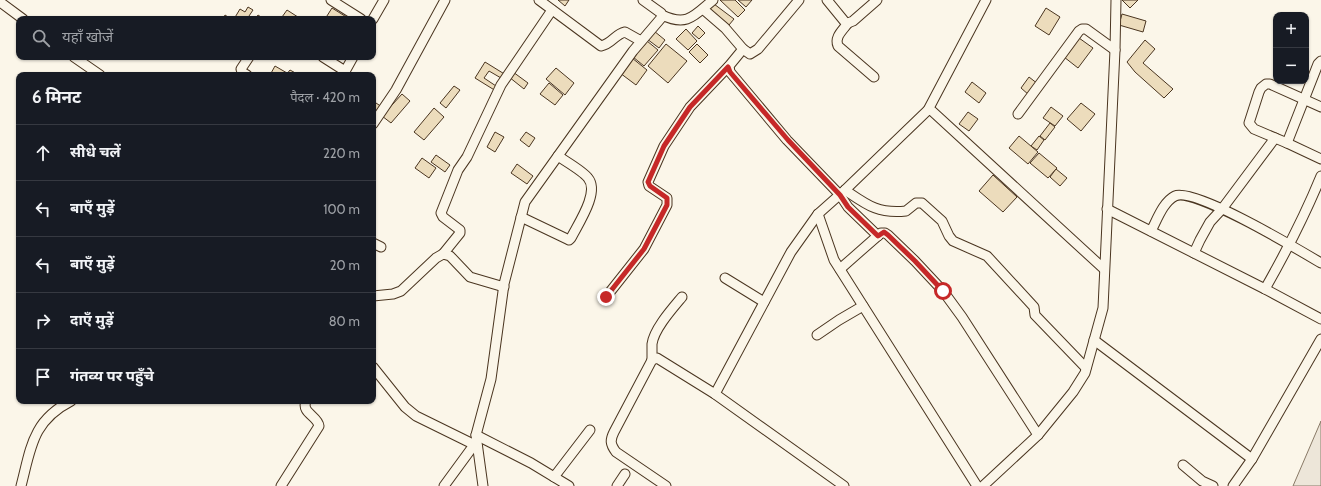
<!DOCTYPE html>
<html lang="hi">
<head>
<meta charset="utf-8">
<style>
	:root { --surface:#171b24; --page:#20242c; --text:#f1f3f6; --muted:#9ea1a6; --line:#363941 }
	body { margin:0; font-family:Cabin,"Noto Sans Devanagari",sans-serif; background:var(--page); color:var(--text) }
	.controls { position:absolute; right:12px; top:12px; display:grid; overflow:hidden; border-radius:8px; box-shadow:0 1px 3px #0004 }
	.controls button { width:36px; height:36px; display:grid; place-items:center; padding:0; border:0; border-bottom:1px solid var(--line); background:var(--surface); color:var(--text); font:20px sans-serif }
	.stop { position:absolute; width:12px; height:12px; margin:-9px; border:3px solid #c62828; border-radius:50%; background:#fff }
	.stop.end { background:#c62828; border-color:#fff; box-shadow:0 1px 4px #0008 }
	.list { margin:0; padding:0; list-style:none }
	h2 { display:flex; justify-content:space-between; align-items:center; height:52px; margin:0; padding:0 16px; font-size:17px }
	h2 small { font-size:13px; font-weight:400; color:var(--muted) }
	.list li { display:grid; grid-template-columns:26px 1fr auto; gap:12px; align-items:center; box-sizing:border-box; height:56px; padding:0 16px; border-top:1px solid var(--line) }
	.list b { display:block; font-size:15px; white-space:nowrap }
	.list em { font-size:13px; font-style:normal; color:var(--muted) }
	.icon { flex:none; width:22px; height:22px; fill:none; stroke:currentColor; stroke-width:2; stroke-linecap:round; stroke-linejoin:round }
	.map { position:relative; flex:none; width:1321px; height:486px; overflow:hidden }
	.search { position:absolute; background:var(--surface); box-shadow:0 1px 3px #0004; left:16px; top:16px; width:360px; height:44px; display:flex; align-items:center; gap:10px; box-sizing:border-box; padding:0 14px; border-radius:8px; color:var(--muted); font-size:15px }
	.panel { position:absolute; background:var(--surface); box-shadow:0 1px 3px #0004; left:16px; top:72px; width:360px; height:332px; border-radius:8px }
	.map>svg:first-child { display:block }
	.green { fill:#ede6d9; stroke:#887966 }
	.building { fill:#ecdcbc; stroke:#4a3520; fill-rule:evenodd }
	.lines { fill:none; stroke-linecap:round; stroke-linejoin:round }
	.street-casing { stroke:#4a3520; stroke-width:11 }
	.street { stroke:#fbf6e9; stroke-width:9 }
	.route { stroke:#c62828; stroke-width:5 }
</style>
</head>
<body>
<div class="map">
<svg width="1321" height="486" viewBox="0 0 1321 486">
	<rect width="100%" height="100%" fill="#fbf6e9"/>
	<path class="green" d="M1321 421V486H1293Z"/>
	<g class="building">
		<path d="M558 0H569L565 6Z"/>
		<path d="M720 0H735L745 10 738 17Z"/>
		<path d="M738 0H752L746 7Z"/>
		<path d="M1122 0H1138L1130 8Z"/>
		<path d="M714 4 734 19 729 25 709 10Z"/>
		<path d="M248 7 253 10 247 19H234L240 9 245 12Z"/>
		<path d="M332 8 348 18V19H325Z"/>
		<path d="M1046 8 1060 17 1049 35 1035 26Z"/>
		<path d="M287 10 301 19H284L282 17Z"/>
		<path d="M1122 14 1146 21 1143 32 1119 25Z"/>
		<path d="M225 15 231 19H223Z"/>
		<path d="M258 15 264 19H255Z"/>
		<path d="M698 26 705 33 699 39 692 33Z"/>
		<path d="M686 29 697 41 688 50 676 39Z"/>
		<path d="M654 31 665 40 659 48 647 39Z"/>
		<path d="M1079 38 1093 48 1078 68 1064 57Z"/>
		<path d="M1145 40 1155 49 1143 63 1173 89 1164 98 1135 72 1127 62Z"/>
		<path d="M647 41 658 50 644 66 633 57Z"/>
		<path d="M666 44 687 61 668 83 648 66Z"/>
		<path d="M697 44 708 55 700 63 689 52Z"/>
		<path d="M632 58 647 70 636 85 620 73Z"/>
		<path d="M485 62 506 75 496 91 475 78ZM489 71 501 78 496 86 484 78Z"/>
		<path d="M275 66 287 73 286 75H270Z"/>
		<path d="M556 68 574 83 565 95 546 79Z"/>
		<path d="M290 70 299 75H286Z"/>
		<path d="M513 72 528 83 524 89 509 77Z"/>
		<path d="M1029 77 1038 84 1029 95 1021 88Z"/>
		<path d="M972 82 986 93 979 103 965 92Z"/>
		<path d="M549 83 563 95 555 105 540 94Z"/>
		<path d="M454 86 460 90 446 108 440 103Z"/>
		<path d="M402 94 410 101 391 123 382 116Z"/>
		<path d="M373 101 382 107 373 117Z"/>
		<path d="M1081 103 1095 114 1081 131 1067 119Z"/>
		<path d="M1051 107 1063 116 1055 126 1043 118Z"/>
		<path d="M434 108 444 117 424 140 414 132Z"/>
		<path d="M968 112 978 119 969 131 959 124Z"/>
		<path d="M1050 123 1055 127 1045 140 1040 136Z"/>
		<path d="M495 132 504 137 495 152 487 147Z"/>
		<path d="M526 132 535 138 529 147 520 140Z"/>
		<path d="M1019 136 1038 152 1028 164 1009 148Z"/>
		<path d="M1039 136 1044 140 1037 150 1031 146Z"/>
		<path d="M1039 153 1057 168 1048 178 1030 163Z"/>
		<path d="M436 155 450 165 445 172 431 162Z"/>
		<path d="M422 158 436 168 429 178 415 168Z"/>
		<path d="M517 164 533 176 527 184 511 173Z"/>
		<path d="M1056 169 1067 178 1060 186 1050 177Z"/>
		<path d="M993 175 1017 197 1003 212 979 191Z"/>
	</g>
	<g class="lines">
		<g class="street-casing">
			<g id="street">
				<path d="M331 0 361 19"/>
				<path d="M539 0 601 46C612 44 615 34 625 32L641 41"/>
				<path d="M827 0 845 22 848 23 853 21 877 0"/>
				<path d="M0 2 23 19"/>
				<path d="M703 9 725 28 743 49 750 54 758 49 799 0"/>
				<path d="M662 15C687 27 694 16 713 0"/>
				<path d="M373 19 384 0"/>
				<path d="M848 23C843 30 834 37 838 46L874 77"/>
				<path d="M743 49 729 66 730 72 787 140 840 195 848 207 878 236"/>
				<path d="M74 57 100 75"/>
				<path d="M323 57 345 71"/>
				<path d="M247 75 242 72 241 69 249 57"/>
				<path d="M343 75 353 57"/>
				<path d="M1321 107 1270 84H1266L1261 88 1259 92 1249 123 1254 129 1287 143 1321 159"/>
				<path d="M928 110 932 111 1104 269"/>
				<path d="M1018 114 1079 31 1082 29H1086L1115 50"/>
				<path d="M373 124 396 90 445 0"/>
				<path d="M1287 143 1318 64 1321 61"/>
				<path d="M845 190C867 205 878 214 906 211L916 203H922L942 221 949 236 953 241 987 256 1034 307 1035 315 1086 368"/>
				<path d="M1107 209 1265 289 1321 319"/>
				<path d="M818 214 834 260 977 486"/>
				<path d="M521 217 567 239 569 240 571 238C578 224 600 192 588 178 583 171 565 161 558 156"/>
				<path d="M1151 231C1157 220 1163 202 1175 196 1194 187 1299 250 1321 263"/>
				<path d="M373 243 381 247"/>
				<path d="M1194 253 1200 240 1210 222 1222 209 1275 138"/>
				<path d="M443 254 460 233V230L443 217 441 213 458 170 467 157 501 85 552 10"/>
				<path d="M840 269 881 233H885L888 235 915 261 943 291 962 317 1038 435"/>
				<path d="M725 278 764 302"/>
				<path d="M1265 289C1286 252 1305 215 1321 176"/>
				<path d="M373 296 393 294 401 291 436 258 443 254 450 256 470 277 504 287"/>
				<path d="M606 297 644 249 667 205V198L649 186 648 182 664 146 690 107 728 67"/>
				<path d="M817 335 839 320 863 306"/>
				<path d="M1094 340 1252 459"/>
				<path d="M652 360C652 355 652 350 652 344 654 329 672 309 682 297"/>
				<path d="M373 367 405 407 416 416 477 446"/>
				<path d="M715 394 791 252 818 214 845 190 928 110 986 0"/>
				<path d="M476 435 531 463 569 486"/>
				<path d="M1183 465 1202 481 1213 486"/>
				<path d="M554 477 590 430"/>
				<path d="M21 486C31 448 32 421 71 401"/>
				<path d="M281 486 319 426C318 416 301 413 306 401"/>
				<path d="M444 486 474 445"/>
				<path d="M483 486 476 435 491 379 504 284 525 202 633 51 662 17 661 13 643 0"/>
				<path d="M617 486 625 474"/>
				<path d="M666 486 616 452C610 444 610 440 614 432L652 360 657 358 715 394 844 486"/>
				<path d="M983 486 1038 435 1073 392 1085 373 1103 308 1115 50 1116 0"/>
				<path d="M1233 486 1252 459 1321 339"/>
			</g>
		</g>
		<use href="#street" class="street"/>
	</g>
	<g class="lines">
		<path class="route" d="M606 297 644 249 667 205V198L650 186 648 182 664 146 690 107 728 67 730 72 788 140 840 195 848 207 878 236 884 232 888 235 915 261 943 291"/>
	</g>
</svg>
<div class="controls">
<button>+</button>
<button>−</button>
</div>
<div class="stop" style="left:943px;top:291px"></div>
<div class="stop end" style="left:606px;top:297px"></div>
<div class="search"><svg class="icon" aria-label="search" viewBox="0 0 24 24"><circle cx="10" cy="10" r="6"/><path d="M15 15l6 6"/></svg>यहाँ खोजें</div>
<section class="panel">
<h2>6 मिनट<small>पैदल · 420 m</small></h2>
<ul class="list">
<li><svg class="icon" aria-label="ahead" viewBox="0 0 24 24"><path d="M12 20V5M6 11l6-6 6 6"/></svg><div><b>सीधे चलें</b></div><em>220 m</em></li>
<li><svg class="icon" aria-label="left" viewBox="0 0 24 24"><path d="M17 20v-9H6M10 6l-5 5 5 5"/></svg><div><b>बाएँ मुड़ें</b></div><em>100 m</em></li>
<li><svg class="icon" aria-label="left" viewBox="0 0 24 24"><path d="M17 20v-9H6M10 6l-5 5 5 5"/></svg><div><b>बाएँ मुड़ें</b></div><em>20 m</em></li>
<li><svg class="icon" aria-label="right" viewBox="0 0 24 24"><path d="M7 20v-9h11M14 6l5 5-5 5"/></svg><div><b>दाएँ मुड़ें</b></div><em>80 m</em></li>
<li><svg class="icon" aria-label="arrive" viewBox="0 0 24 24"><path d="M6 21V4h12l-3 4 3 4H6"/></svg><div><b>गंतव्य पर पहुँचे</b></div></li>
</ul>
</section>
</div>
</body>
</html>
